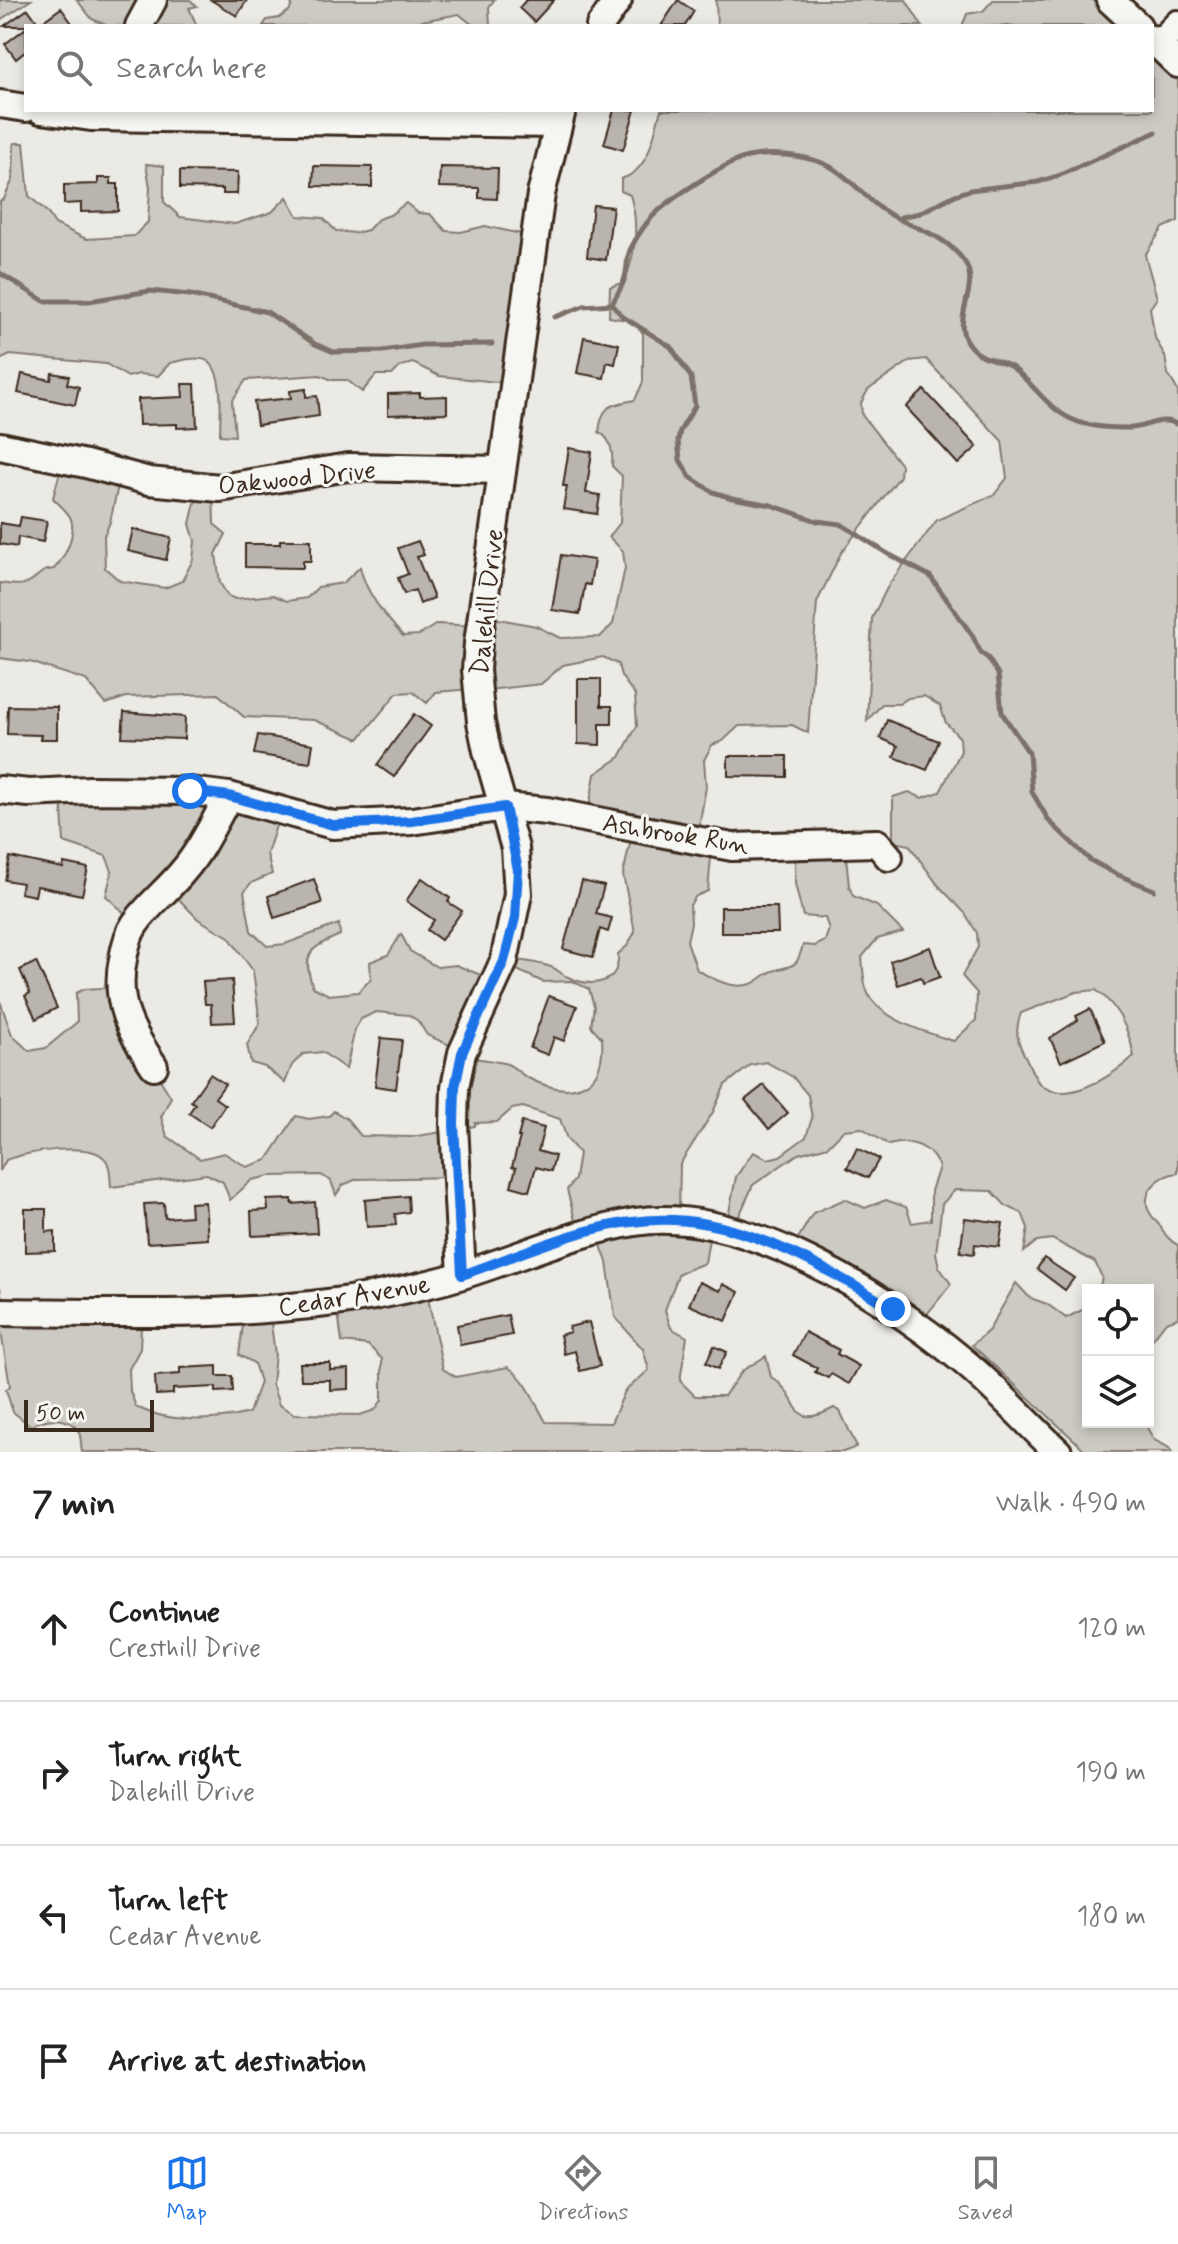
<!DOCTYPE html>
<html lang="en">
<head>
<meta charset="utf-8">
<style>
	:root { --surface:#fff; --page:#f6f6f6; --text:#222; --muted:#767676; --line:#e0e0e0; --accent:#1a73e8 }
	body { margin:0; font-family:Mynerve,sans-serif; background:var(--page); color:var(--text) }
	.controls { position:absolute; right:24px; bottom:24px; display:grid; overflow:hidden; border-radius:0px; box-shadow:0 4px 12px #0003 }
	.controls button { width:72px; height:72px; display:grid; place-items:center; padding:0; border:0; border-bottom:2px solid var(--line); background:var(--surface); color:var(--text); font:40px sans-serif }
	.scale { position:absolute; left:24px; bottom:20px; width:130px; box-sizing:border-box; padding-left:8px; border:4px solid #3b2a1e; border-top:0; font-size:22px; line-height:28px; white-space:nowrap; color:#3b2a1e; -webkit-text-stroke:6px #f6f6f2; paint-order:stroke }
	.stop { position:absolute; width:24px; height:24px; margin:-18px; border:6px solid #1a73e8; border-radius:50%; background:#fff }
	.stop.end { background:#1a73e8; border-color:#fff; box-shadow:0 2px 8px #0008 }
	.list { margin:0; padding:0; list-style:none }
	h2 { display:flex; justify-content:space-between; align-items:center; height:104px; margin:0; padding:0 32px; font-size:34px }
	h2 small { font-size:26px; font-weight:400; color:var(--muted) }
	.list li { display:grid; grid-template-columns:52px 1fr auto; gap:24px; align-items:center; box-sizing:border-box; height:144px; padding:0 32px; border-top:2px solid var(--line) }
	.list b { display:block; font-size:30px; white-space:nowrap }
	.list p { margin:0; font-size:26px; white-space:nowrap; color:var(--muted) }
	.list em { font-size:26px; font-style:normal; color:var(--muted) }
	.icon { flex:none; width:44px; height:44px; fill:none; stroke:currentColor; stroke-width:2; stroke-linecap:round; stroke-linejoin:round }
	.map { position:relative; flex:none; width:1178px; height:1452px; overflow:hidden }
	.search { position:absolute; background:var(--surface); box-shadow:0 4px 12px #0003; left:24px; right:24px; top:24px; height:88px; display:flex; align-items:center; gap:20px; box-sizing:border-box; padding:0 28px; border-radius:0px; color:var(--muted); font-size:30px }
	.sheet { height:680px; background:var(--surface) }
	nav { display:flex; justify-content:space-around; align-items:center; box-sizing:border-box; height:112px; border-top:2px solid var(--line); background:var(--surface); font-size:22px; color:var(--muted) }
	nav a { display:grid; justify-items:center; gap:4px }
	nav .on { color:var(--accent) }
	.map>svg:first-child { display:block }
	.green { fill:#cdcac4; stroke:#847a71; stroke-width:2; fill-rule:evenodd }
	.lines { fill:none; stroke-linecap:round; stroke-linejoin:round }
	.stream { stroke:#7c7167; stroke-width:5 }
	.building { fill:#bab4ae; stroke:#3b2a1e; stroke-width:2 }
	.minor-casing { stroke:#3b2a1e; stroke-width:32 }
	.minor { stroke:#f6f6f2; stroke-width:26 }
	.route { stroke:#1a73e8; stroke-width:10 }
	.labels { text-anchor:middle; stroke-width:6; stroke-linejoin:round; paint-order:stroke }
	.street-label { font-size:26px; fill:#3b2a1e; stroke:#f6f6f2 }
</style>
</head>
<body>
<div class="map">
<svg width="1178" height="1452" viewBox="0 0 1178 1452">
	<rect width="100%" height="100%" fill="#ebeae5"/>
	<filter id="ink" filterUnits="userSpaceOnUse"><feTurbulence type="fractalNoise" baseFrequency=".0125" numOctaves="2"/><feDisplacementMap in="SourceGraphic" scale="16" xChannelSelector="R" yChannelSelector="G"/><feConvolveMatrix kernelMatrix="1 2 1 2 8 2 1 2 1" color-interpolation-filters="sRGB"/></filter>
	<g filter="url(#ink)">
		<g class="green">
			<path d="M0 0H31L0 20Z"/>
			<path d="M77 0H190L197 6 189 8 197 26H108L92 19Z"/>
			<path d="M293 0H494L489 7 490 26H474L459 14 395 26H263L267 20 279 18 290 10Z"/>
			<path d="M716 0H906L922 26H717Z"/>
			<path d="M993 0H1110L1138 26H962L967 14 983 11Z"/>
			<path d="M1152 38 1178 63V221L1163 228 1145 255 1157 298 1150 308 1155 338 1165 356 1168 374 1178 391V1173C1161 1175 1142 1189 1148 1209 1150 1215 1156 1221 1160 1226 1165 1234 1169 1241 1178 1245V1318L1166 1322 1148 1345V1290H1099L1102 1277 1095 1262 1052 1239 1037 1241 1024 1252 1028 1228 1022 1213 1006 1206 992 1191 955 1190 942 1204 936 1253 939 1267 951 1284 920 1323 796 1242 813 1213 845 1199 865 1208 886 1200 906 1207 912 1223 931 1220V1191L939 1167C929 1145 912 1139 889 1145L862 1128 844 1130 828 1146 798 1154 753 1185 736 1223 728 1217 736 1177 753 1152 768 1159 780 1156 806 1137 812 1118 808 1095 793 1077 766 1062 751 1065 725 1085 713 1112 680 1164 679 1210 712 1220 705 1263 679 1273 665 1310 671 1328 687 1337 680 1381 695 1396H724L742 1371 766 1356 771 1377C803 1396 787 1433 834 1408L840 1411 857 1447 843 1452H82C81 1446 81 1437 79 1432 69 1415 45 1417 31 1426L13 1412 6 1390 10 1386 0 1326V1287L2 1300 142 1306 140 1349 129 1369 130 1391 136 1407C169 1423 214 1422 249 1413L260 1382 254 1363 239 1355 245 1309 269 1308 275 1354 272 1384 279 1405 295 1414 360 1415 375 1410 382 1400V1359L368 1345 342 1342 336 1297 425 1284 443 1369 456 1377 508 1367C528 1380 534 1402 546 1422L611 1423 625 1391 649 1370 643 1349 615 1317 607 1262 594 1226 577 1228 567 1190 575 1179 579 1153 567 1139 560 1119 523 1107 512 1109 497 1122 475 1123V1126L456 1130 454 1177 357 1179 343 1185 336 1195 331 1181 321 1175 270 1176 252 1180 230 1200 223 1182 207 1174 111 1187C110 1178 111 1163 103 1157 88 1142 25 1152 6 1160L0 1171V1001L12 1035 29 1051 46 1048 77 1022 76 993 84 989 120 987 154 1070 171 1097 161 1117 167 1136 200 1159 224 1153 247 1167 267 1160 296 1116 309 1119 329 1116 334 1111 347 1119 361 1136 411 1137 455 1130 464 1057C478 1059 494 1060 507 1064 515 1067 520 1074 528 1078 569 1099 606 1091 602 1038L591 1026 594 1006 589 989 572 981 543 982 506 965 507 958C521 961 538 962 551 967 557 969 562 975 568 977 591 988 620 985 618 954L627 946 635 932 623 875 633 829 588 814 595 774 620 757 637 726 635 695 621 676 618 664 603 657 563 665 541 684 479 691 472 689 436 692 427 703 413 692 397 693 359 739 314 720 244 717 218 694 126 697 106 704 86 680 30 662 0 658V583C9 584 21 587 29 582 41 575 38 571 54 569 65 557 76 536 71 519 68 511 58 504 53 498L64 456 120 477 110 522 104 536 105 568 120 581 165 588 182 581 193 560 195 541 190 524 200 481 213 483 214 524 226 534 216 554 220 583 228 596 235 599 273 595 287 601 307 598 318 587 343 583 360 567C366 594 385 616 403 636L419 635 437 624 479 626 483 616 536 626 560 638 600 637 613 624 625 568 623 551 609 537 620 523 622 476 612 466C613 453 612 439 599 432 602 404 611 405 635 400L643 382V333L632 321 609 317 610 287 624 282C636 255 639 223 630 195L621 191V179C650 171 653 135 661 110H1152ZM926 359 1002 441 1007 478 994 495 937 520 889 584 872 618 867 721 882 704H899L908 698 924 696 940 706 946 723 960 738 961 751 940 792 922 798 909 792 893 797V842L909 845 938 885 965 913 977 933 978 947 962 976 977 993 976 1020 954 1041C927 1033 874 1018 866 988 863 979 863 967 862 957L877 939 903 932 877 906 853 896 849 886 845 846 795 850V884L803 916 825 918 829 929 825 941 815 946 803 945C796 970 794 964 773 971 765 974 759 981 751 984 732 990 713 979 697 970L687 941 691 923 690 905 696 896 708 891 712 845 697 839 706 787 704 760 712 745 723 741 739 726 792 725 808 733 817 602 841 553 900 476 901 465 862 415 861 403 868 390 910 361ZM1096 990C1119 1006 1129 1030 1134 1056 1114 1075 1064 1108 1039 1083 1034 1077 1030 1067 1027 1060 1017 1042 1014 1032 1021 1013L1076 992Z"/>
			<path d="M14 143H24L29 196 47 212 55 224 86 239 134 236 148 222 150 187 146 164 164 166V202L180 217 235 224 272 212 287 197 298 216 323 218 336 231 355 233 368 230 378 219 390 215 406 203 418 213 430 214 446 231 461 232 485 226 530 236 507 383 439 376 413 363 401 366 392 375H376L362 392 347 380H332L320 375 246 380 232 401 235 436 220 435C220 417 226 363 202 359 193 357 179 361 170 363L158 376 139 374 128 377 106 364 10 355 0 360V201L4 199 13 179Z"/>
			<path d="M92 792 280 813 267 854 272 874 251 883 244 892 251 931 267 946 285 944 339 924 340 935C310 948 301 953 313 987L329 995 358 992 371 979 370 962 388 955 401 934 410 951 437 967 456 965 496 981 458 1049 427 1035 418 1021 409 1015 376 1012 361 1019 355 1029 346 1069 322 1052 303 1054 292 1065 285 1083 265 1067 251 1063 247 1045 260 1023 253 971 229 937 198 919 170 890 135 923 106 896 112 871 106 856 64 842 61 794Z"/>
			<path d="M1016 1283 1030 1298 1047 1304 1066 1318 1088 1307V1422H1144L1154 1440 1168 1447 1172 1452H1087L972 1345 989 1330Z"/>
		</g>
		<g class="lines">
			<g class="stream">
				<path d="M901 217 920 213 955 195 970 190 1038 182 1058 176 1156 132"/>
				<path d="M0 273 44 301H89L150 291 190 295 267 312 315 344 334 352 383 351 422 345 492 344"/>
				<path d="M612 304 622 316 671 347 691 377 695 406 680 431 678 441 680 460 690 477 713 492 732 498 771 505 817 521 841 524 888 554 930 576 972 635 981 653 988 658 998 674 1002 713 1029 753 1032 792 1049 821 1090 860 1116 874 1154 890"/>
				<path d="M555 317 584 306 612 304C616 296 623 286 625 277 628 267 626 257 631 248 636 238 644 226 651 218 668 200 725 162 748 157 770 152 800 155 820 162 845 171 862 195 883 210 910 229 941 230 964 261 984 289 943 325 975 351 985 360 1002 360 1013 368 1042 391 1052 420 1095 426 1106 428 1120 428 1132 428 1148 427 1162 415 1178 425"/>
			</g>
		</g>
		<g class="building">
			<path d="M211 0H247L237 16Z"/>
			<path d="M526 0H554L534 22 519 8Z"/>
			<path d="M678 0 694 11 685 26H661Z"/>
			<path d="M61 8 74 26H4L28 9 39 24Z"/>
			<path d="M26 28V51L16 59 5 44Z"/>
			<path d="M614 110H635L623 150 604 144Z"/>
			<path d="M314 166 372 167V187L313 186Z"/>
			<path d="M440 167 498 168 497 199 479 198V188L439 187Z"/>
			<path d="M180 171 238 172 237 194H223V189L180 188Z"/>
			<path d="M98 178H111V184H118V211L81 212V203L64 204V185L98 184Z"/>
			<path d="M593 205 613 207 606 260 587 257Z"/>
			<path d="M584 337 619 344 615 364 607 362 604 378 577 373Z"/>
			<path d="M52 373 69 376 67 384 79 387 75 405 18 393 22 374 51 380Z"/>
			<path d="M182 384H195L197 427 177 428V424L139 425 138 399 183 397Z"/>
			<path d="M306 389V397L317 396 319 416 257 425 254 402 291 398 290 391Z"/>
			<path d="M924 390 977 447 958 464 906 407Z"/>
			<path d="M420 393V397L447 396V413L388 415V394Z"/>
			<path d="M569 448 592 452 586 493 600 495 597 514 563 509 567 486H563Z"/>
			<path d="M21 517 47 521 43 542 18 537 17 547 0 544V523L19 526Z"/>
			<path d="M133 529 171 538 166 560 128 551Z"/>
			<path d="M280 540H311V561H303V568L245 567V544H280Z"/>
			<path d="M418 541 424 555 417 557 434 598 420 604 415 590 404 594 398 578 408 574 398 548Z"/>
			<path d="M561 555 594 560 590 585 585 584 580 614 552 610Z"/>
			<path d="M578 679H601V706H612V724H600V745L578 744Z"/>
			<path d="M8 706 57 707V739H40L41 735 7 734Z"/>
			<path d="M124 712 185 717 184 739 122 737Z"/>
			<path d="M414 714 431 726 394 777 377 765Z"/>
			<path d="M887 720 939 741 927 770 894 757 898 746 880 738Z"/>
			<path d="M258 735 313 744 310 763 254 754Z"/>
			<path d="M728 756H787V777L728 776Z"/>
			<path d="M10 857 63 868 64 863 88 868 82 895 37 886 35 896 20 893 22 883 5 880Z"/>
			<path d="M422 878 450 898 448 902 462 911 441 940 427 930 434 920 406 901Z"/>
			<path d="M314 879 322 903 274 918 268 896Z"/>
			<path d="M582 881 604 886 596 914 612 918 608 932 600 929 593 957 563 949Z"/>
			<path d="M721 907H777L778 933H721Z"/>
			<path d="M930 947 940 977 923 983 921 977 898 985 890 961Z"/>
			<path d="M36 962 57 1008 36 1019 25 996 30 993 20 970Z"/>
			<path d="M232 980 235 1022 212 1023 211 1004H205L203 982Z"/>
			<path d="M549 996 577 1006 564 1041 554 1037 548 1055 530 1048Z"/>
			<path d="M1090 1009 1105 1041 1061 1062 1050 1038 1078 1020 1076 1016Z"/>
			<path d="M381 1038 402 1040 396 1089 375 1086Z"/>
			<path d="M210 1074 225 1084 215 1098 225 1105 210 1127 189 1113 195 1104 191 1101Z"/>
			<path d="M764 1085 788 1113 769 1129 745 1100Z"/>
			<path d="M522 1122 544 1128 538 1151 555 1156 551 1171 536 1167 529 1191 511 1186 516 1168 512 1167 520 1137H518Z"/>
			<path d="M857 1148 879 1159 868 1178 847 1168Z"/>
			<path d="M408 1196 409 1212 395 1214 396 1225 367 1227 365 1200Z"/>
			<path d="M292 1199V1204L315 1202 317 1233 252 1236 251 1211 268 1210 267 1200Z"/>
			<path d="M205 1202 208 1239 147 1243 144 1204 164 1203 165 1218 191 1216 190 1203Z"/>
			<path d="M25 1209H46V1232L55 1231V1251L25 1252Z"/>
			<path d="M965 1218 1003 1223 999 1247 975 1244 974 1254 960 1252Z"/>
			<path d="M1044 1258 1074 1278 1065 1290 1037 1269Z"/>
			<path d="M699 1282 720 1291 723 1284 739 1292 726 1321 689 1305Z"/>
			<path d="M508 1315 512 1335 460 1345 457 1325Z"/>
			<path d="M589 1322 600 1366 580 1371 575 1351 564 1354 560 1335 570 1332 569 1327Z"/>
			<path d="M805 1332 839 1350 837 1354 859 1366 849 1384 831 1374 828 1378 815 1372 817 1368 793 1355Z"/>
			<path d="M714 1346 727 1352 718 1369 706 1363Z"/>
			<path d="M300 1363H330V1370L349 1369V1389L330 1390V1380H301Z"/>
			<path d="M217 1366V1376H232L233 1391 216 1392V1387L173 1389V1394L156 1395 155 1376 180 1374V1368Z"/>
		</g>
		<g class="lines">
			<g class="minor-casing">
				<g id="minor">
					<path d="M1110 0 1138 26"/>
					<path d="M139 26 153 0"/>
					<path d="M600 26 618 0"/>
					<path d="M1152 39 1178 64"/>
					<path d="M1158 45 1178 24"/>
					<path d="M0 104 26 108"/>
					<path d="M41 110 91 117 557 124"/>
					<path d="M0 446 86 464 149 481 220 488 348 467 502 470"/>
					<path d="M0 790 29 793 90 790 190 791 229 796 333 825 412 821 505 807 547 811 732 847 877 843 889 857"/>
					<path d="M154 1066C130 1031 114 1002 123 959 125 947 128 934 135 924 149 904 169 889 184 870 203 848 214 821 229 796"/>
					<path d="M462 1275 454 1124 455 1087 462 1053 504 961 518 894 515 848 487 751 481 722 476 670 478 643 541 194 562 110"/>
					<path d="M0 1312C125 1313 250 1318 374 1296 403 1290 434 1284 462 1275 520 1257 575 1232 635 1222 741 1205 884 1296 962 1360 996 1388 1026 1422 1058 1452"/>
				</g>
			</g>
			<use href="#minor" class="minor"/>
		</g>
	</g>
	<g class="lines" filter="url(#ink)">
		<path class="route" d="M190 791 229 796 333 825 412 821 505 807 518 870 515 918 504 961 462 1053 455 1087 454 1124 462 1275C528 1252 602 1216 674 1220 750 1223 830 1270 893 1309"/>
	</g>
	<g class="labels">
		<g class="street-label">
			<text transform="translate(297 477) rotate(-6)" y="9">Oakwood Drive</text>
			<text transform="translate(486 602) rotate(-84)" y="9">Dalehill Drive</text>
			<text transform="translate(676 833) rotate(9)" y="9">Ashbrook Run</text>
			<text transform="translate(354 1295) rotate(-9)" y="9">Cedar Avenue</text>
		</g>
	</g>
</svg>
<div class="controls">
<button><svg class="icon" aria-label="locate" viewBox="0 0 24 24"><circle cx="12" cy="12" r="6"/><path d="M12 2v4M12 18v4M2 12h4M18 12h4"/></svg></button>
<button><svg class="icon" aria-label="layers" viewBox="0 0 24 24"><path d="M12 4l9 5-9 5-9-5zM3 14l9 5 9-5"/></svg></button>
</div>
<div class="scale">50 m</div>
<div class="stop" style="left:190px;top:791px"></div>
<div class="stop end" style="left:893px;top:1309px"></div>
<div class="search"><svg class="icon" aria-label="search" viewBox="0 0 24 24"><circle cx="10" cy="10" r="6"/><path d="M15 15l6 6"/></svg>Search here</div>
</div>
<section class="sheet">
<h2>7 min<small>Walk · 490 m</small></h2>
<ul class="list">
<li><svg class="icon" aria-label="ahead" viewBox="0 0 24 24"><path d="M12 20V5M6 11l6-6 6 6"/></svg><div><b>Continue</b><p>Cresthill Drive</p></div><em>120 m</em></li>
<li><svg class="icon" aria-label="right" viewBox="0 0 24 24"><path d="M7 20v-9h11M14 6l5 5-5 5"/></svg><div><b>Turn right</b><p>Dalehill Drive</p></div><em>190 m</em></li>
<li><svg class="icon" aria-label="left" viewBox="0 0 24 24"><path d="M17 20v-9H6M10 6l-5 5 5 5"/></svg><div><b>Turn left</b><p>Cedar Avenue</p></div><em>180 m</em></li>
<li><svg class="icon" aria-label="arrive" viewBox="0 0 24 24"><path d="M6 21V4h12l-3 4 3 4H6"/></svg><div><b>Arrive at destination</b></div></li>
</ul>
</section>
<nav>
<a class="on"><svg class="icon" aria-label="map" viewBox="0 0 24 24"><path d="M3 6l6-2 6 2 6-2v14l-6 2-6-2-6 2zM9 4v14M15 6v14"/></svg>Map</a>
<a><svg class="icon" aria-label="directions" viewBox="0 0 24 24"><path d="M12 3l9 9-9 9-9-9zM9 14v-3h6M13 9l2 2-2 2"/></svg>Directions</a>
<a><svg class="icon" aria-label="saved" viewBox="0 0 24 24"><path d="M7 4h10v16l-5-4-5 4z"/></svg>Saved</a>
</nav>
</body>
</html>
